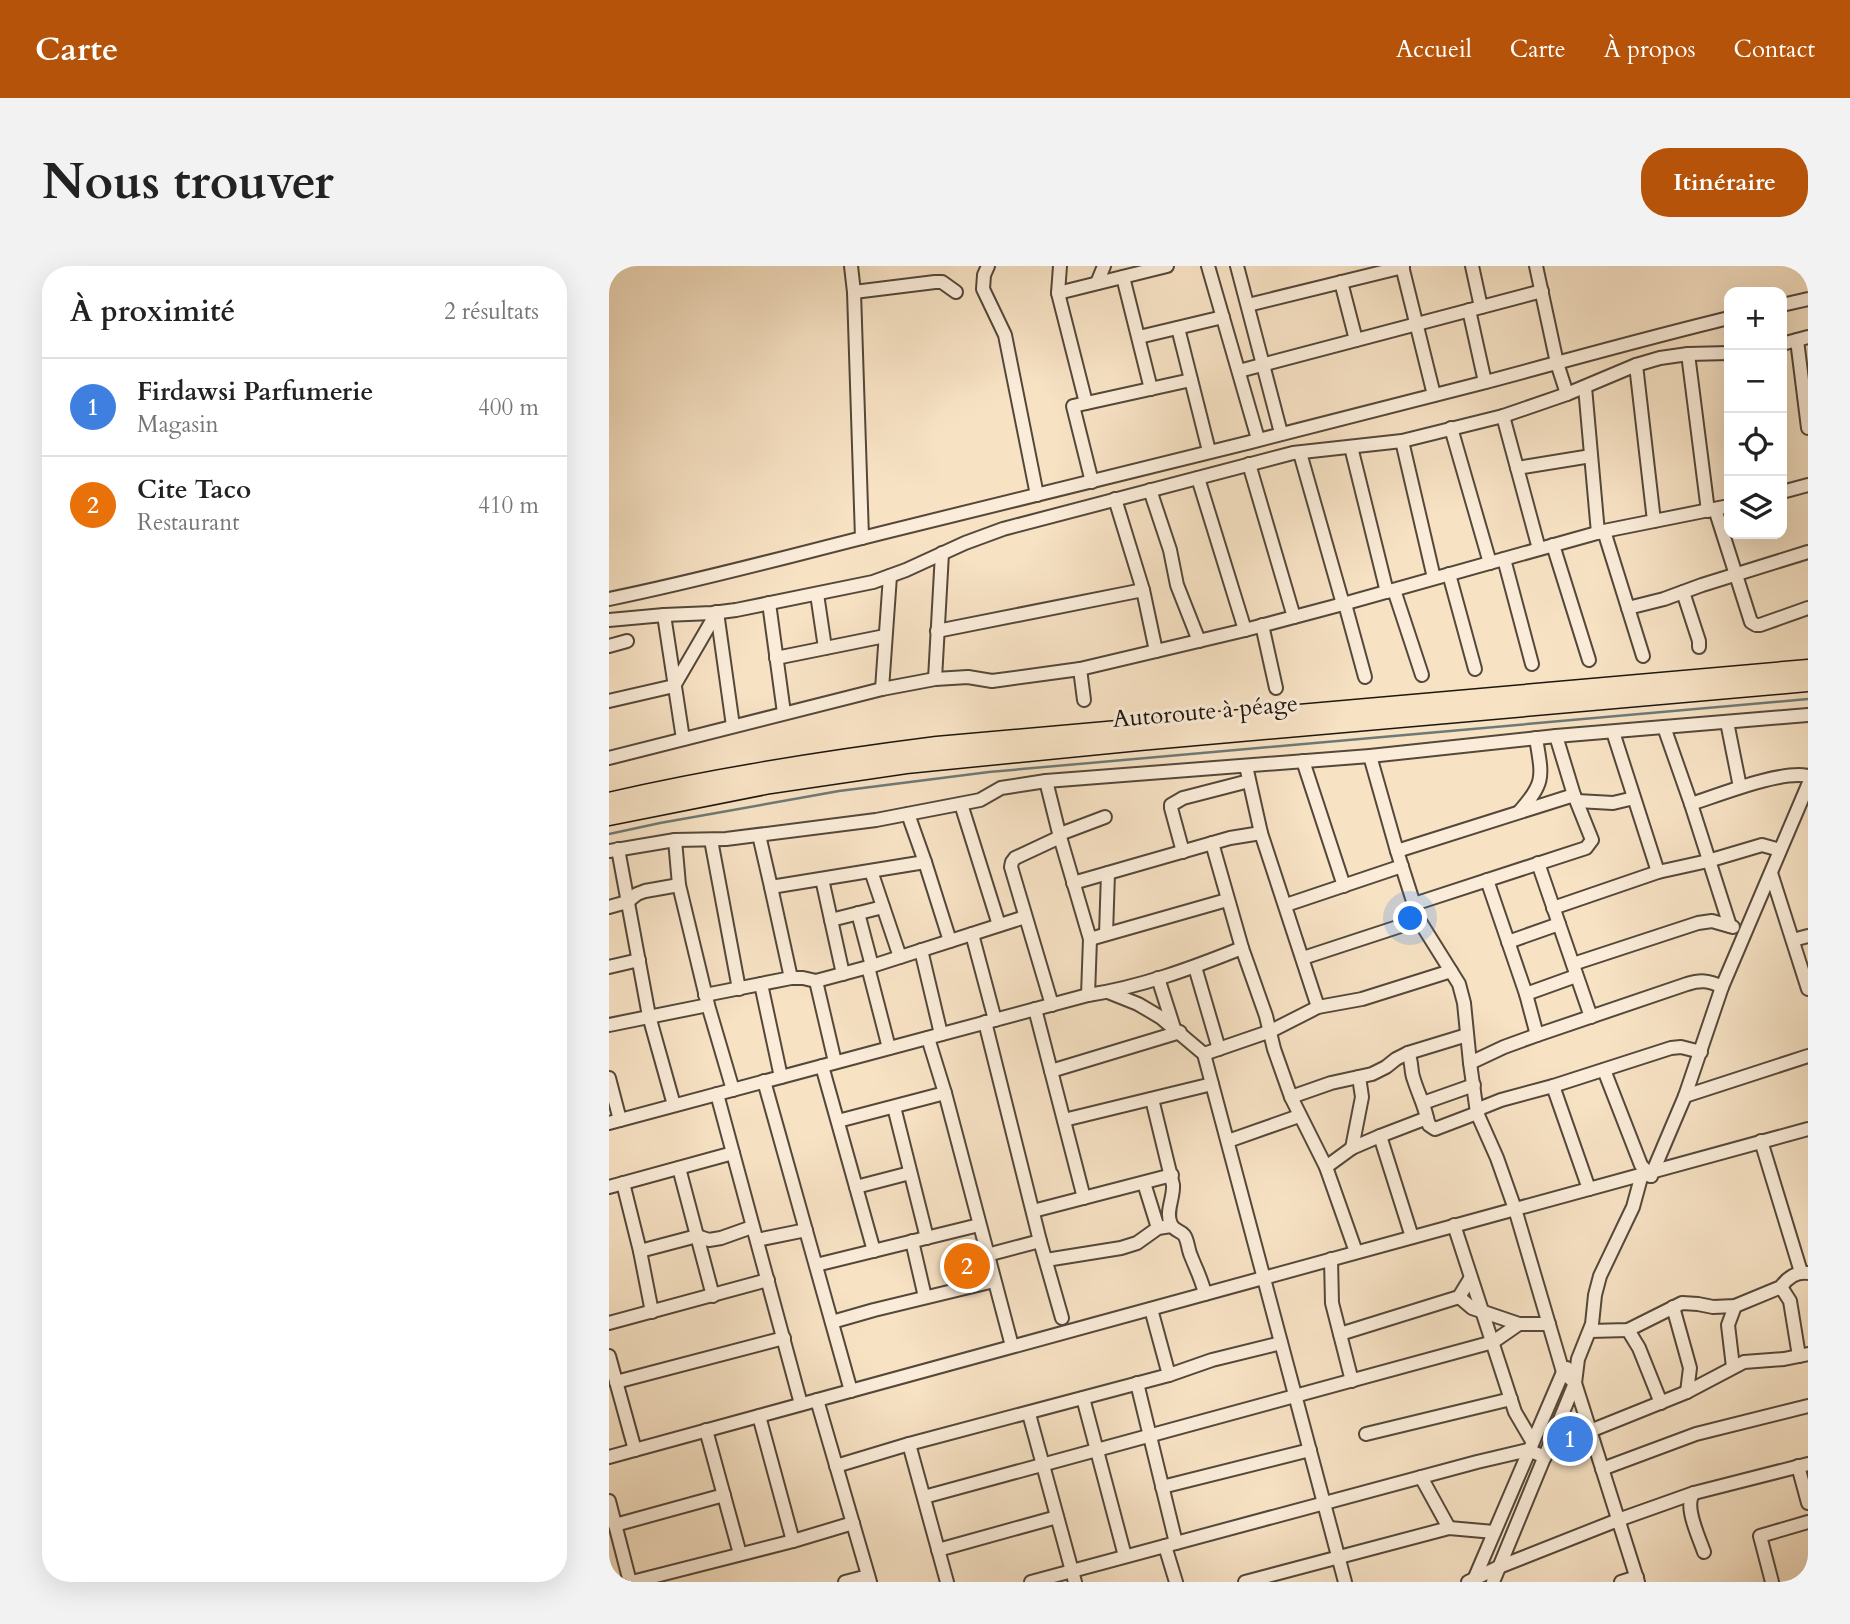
<!DOCTYPE html>
<html lang="fr">
<head>
<meta charset="utf-8">
<style>
	:root { --surface:#fff; --page:#f2f2f2; --text:#222; --muted:#767676; --line:#e0e0e0; --accent:#b45309 }
	body { margin:0; font-family:Cardo,serif; background:var(--page); color:var(--text) }
	.controls { position:absolute; right:21px; top:21px; display:grid; overflow:hidden; border-radius:14px; box-shadow:0 7px 28px #0002 }
	.controls button { width:63px; height:63px; display:grid; place-items:center; padding:0; border:0; border-bottom:2px solid var(--line); background:var(--surface); color:var(--text); font:35px sans-serif }
	.you { position:absolute; left:802px; top:653px; width:24px; height:24px; margin:-18px; border:5px solid #fff; border-radius:50%; background:#1a73e8; box-shadow:0 0 0 10px #1a73e833 }
	.badge { display:grid; place-items:center; width:46px; height:46px; border-radius:50%; background:var(--accent); color:#fff; font-size:23px; font-weight:700 }
	.pin { position:absolute; translate:-50% -50%; border:4px solid #fff; box-shadow:0 2px 7px #0006 }
	.list { margin:0; padding:0; list-style:none }
	h2 { display:flex; justify-content:space-between; align-items:center; height:91px; margin:0; padding:0 28px; font-size:30px }
	h2 small { font-size:23px; font-weight:400; color:var(--muted) }
	.list li { display:grid; grid-template-columns:46px 1fr auto; gap:21px; align-items:center; box-sizing:border-box; height:98px; padding:0 28px; border-top:2px solid var(--line) }
	.list b { display:block; font-size:26px; white-space:nowrap }
	.list p { margin:0; font-size:23px; white-space:nowrap; color:var(--muted) }
	.list em { font-size:23px; font-style:normal; color:var(--muted) }
	.icon { flex:none; width:38px; height:38px; fill:none; stroke:currentColor; stroke-width:2; stroke-linecap:round; stroke-linejoin:round }
	.map { position:relative; flex:none; width:1199px; height:1316px; overflow:hidden; border-radius:28px }
	header { display:flex; align-items:center; gap:42px; box-sizing:border-box; height:98px; padding:0 35px; background:var(--accent); color:#fff }
	header strong { font-size:33px }
	nav { display:flex; gap:38px; margin-inline-start:auto; font-size:24px }
	.intro { display:flex; align-items:center; justify-content:space-between; box-sizing:border-box; height:168px; padding:0 42px }
	h1 { margin:0; font-size:49px }
	.button { padding:18px 32px; border-radius:28px; background:var(--accent); color:#fff; font-size:24px; font-weight:700 }
	main { display:flex; gap:42px; padding:0 42px }
	aside { flex:1; background:var(--surface); border-radius:28px; box-shadow:0 7px 28px #0002 }
	.map>svg:first-child { display:block }
	.lines { fill:none; stroke-linecap:round; stroke-linejoin:round }
	.stream { stroke:#6d7976; stroke-width:2.5 }
	.minor-casing { stroke:#54483a; stroke-width:16 }
	.highway-casing { stroke:#1e150c; stroke-width:21 }
	.minor { stroke:#faecd9; stroke-width:12 }
	.highway { stroke:#f7e2c4; stroke-width:18 }
	.labels { text-anchor:middle; stroke-width:6; stroke-linejoin:round; paint-order:stroke }
	.street-label { font-size:24px; fill:#1e150c; stroke:#faecd9 }
</style>
</head>
<body>
<header>
<strong>Carte</strong>
<nav><a>Accueil</a><a>Carte</a><a>À propos</a><a>Contact</a></nav>
</header>
<div class="intro"><h1>Nous trouver</h1><a class="button">Itinéraire</a></div>
<main>
<aside>
<h2>À proximité<small>2 résultats</small></h2>
<ul class="list">
<li><span class="badge" style="background:#3f7fe0">1</span><div><b>Firdawsi Parfumerie</b><p>Magasin</p></div><em>400 m</em></li>
<li><span class="badge" style="background:#e8710a">2</span><div><b>Cite Taco</b><p>Restaurant</p></div><em>410 m</em></li>
</ul>
</aside>
<div class="map">
<svg width="1199" height="1316" viewBox="0 0 1199 1316">
	<rect width="100%" height="100%" fill="#f7e2c4"/>
	<filter id="stains"><feTurbulence type="fractalNoise" baseFrequency=".00286" numOctaves="4"/><feColorMatrix values="0 0 0 0 .2 0 0 0 0 .09 0 0 0 0 .02 0 0 0 .5 -.17"/></filter>
	<radialGradient id="worn" r=".72"><stop offset=".6" stop-color="#630" stop-opacity="0"/><stop offset="1" stop-color="#630" stop-opacity=".3"/></radialGradient>
	<g class="lines">
		<path class="stream" d="M0 568 51 557 230 525 380 506 1199 433"/>
		<g class="minor-casing">
			<g id="minor">
				<path d="M242 0 245 26 253 272"/>
				<path d="M379 0 375 9 374 23 396 69 428 229"/>
				<path d="M451 0 449 27 477 137"/>
				<path d="M599 0 649 173"/>
				<path d="M628 0 672 167"/>
				<path d="M793 0 825 129"/>
				<path d="M863 0 872 41"/>
				<path d="M927 0 948 97 958 128"/>
				<path d="M514 11 542 123"/>
				<path d="M732 16 747 74"/>
				<path d="M488 17 495 0"/>
				<path d="M245 26 326 16H333L347 26"/>
				<path d="M449 27 558 0"/>
				<path d="M639 39 794 1"/>
				<path d="M1173 39 1199 33"/>
				<path d="M860 44 876 116"/>
				<path d="M569 62 600 185"/>
				<path d="M530 71 614 51"/>
				<path d="M1188 74 1199 162"/>
				<path d="M1173 78 1199 71"/>
				<path d="M1079 88 1099 245"/>
				<path d="M630 105 933 25"/>
				<path d="M976 121 989 267"/>
				<path d="M894 150 930 283"/>
				<path d="M842 162 881 297"/>
				<path d="M793 175 825 312"/>
				<path d="M742 181 778 326"/>
				<path d="M691 187 734 338"/>
				<path d="M640 198 685 351"/>
				<path d="M908 202 982 190"/>
				<path d="M589 212 636 364"/>
				<path d="M483 216 464 140 582 114"/>
				<path d="M541 224 561 284 568 319 590 375"/>
				<path d="M1173 226 1199 219"/>
				<path d="M506 233 534 324 547 385"/>
				<path d="M1106 243 1142 356 1147 359H1151L1199 342"/>
				<path d="M1045 255 1120 240"/>
				<path d="M995 265 1034 390"/>
				<path d="M944 279 980 394"/>
				<path d="M895 293 923 398"/>
				<path d="M840 308 866 403"/>
				<path d="M785 324 813 409"/>
				<path d="M1074 326 1090 375V381"/>
				<path d="M208 328 216 382"/>
				<path d="M0 333C99 313 195 286 293 262 487 215 680 167 873 117 956 95 1037 72 1120 52"/>
				<path d="M160 337 175 447"/>
				<path d="M736 338 756 411"/>
				<path d="M1019 342 1055 333 1093 319 1199 286"/>
				<path d="M108 346 124 460"/>
				<path d="M55 349 74 473"/>
				<path d="M0 354 55 349 103 347 127 344 264 316 297 304 356 277 394 263 684 187 793 175 894 150 958 128 1027 99 1051 92 1079 88 1120 87"/>
				<path d="M653 359 667 422"/>
				<path d="M328 365 534 324"/>
				<path d="M0 380 18 375"/>
				<path d="M167 392 276 370"/>
				<path d="M471 403 475 434"/>
				<path d="M326 413 333 287"/>
				<path d="M273 423 281 310"/>
				<path d="M0 435 65 420 108 346"/>
				<path d="M1118 456 1131 521"/>
				<path d="M1055 461 1082 538 1121 660"/>
				<path d="M1004 466 1049 606"/>
				<path d="M761 490 788 585 810 654 850 718 855 737 861 797 868 847 888 892 906 943 954 1106 966 1117 1029 1316"/>
				<path d="M0 492 273 423 326 413 359 411 383 415 471 403 636 364 734 338 995 265 1045 255 1027 99"/>
				<path d="M694 495 735 620"/>
				<path d="M637 500 652 567 709 741"/>
				<path d="M437 515 451 571 481 673 479 729"/>
				<path d="M968 535 1004 537 1025 532"/>
				<path d="M352 538 390 659"/>
				<path d="M1082 538C1110 529 1172 504 1199 510"/>
				<path d="M910 546C937 516 933 510 927 472"/>
				<path d="M451 568 496 551"/>
				<path d="M150 569 162 621 316 596 299 548"/>
				<path d="M66 574 70 619 99 739 124 824"/>
				<path d="M102 574 130 723"/>
				<path d="M603 577 633 682 657 750 665 783 682 831 717 901 747 986"/>
				<path d="M9 583 40 750 65 839"/>
				<path d="M0 585 66 574 117 573 267 554 371 534 392 522 437 515 761 490 947 470 1199 449"/>
				<path d="M788 585 965 529"/>
				<path d="M574 586 562 542V539L574 532 640 515"/>
				<path d="M316 596 341 675"/>
				<path d="M929 597 982 751"/>
				<path d="M262 605 291 691"/>
				<path d="M1162 607 1199 723"/>
				<path d="M213 613 234 708"/>
				<path d="M878 614 917 728 928 769"/>
				<path d="M464 617 621 572 652 567"/>
				<path d="M162 621 182 712"/>
				<path d="M805 638 977 582 983 574 965 529 947 470"/>
				<path d="M677 639 793 600"/>
				<path d="M0 641 18 636 28 628 36 625 70 619"/>
				<path d="M944 642 1049 606 1099 595 1153 579 1171 584"/>
				<path d="M249 647 263 700"/>
				<path d="M222 654 274 641"/>
				<path d="M363 668 386 754"/>
				<path d="M497 668 499 607"/>
				<path d="M481 673 618 634"/>
				<path d="M1184 674 1199 670"/>
				<path d="M899 676 950 658"/>
				<path d="M312 684 332 768"/>
				<path d="M694 692 810 654"/>
				<path d="M964 698 1089 657 1103 655 1124 661"/>
				<path d="M0 701 30 694"/>
				<path d="M259 701 280 782"/>
				<path d="M586 701 610 783"/>
				<path d="M549 712 565 762"/>
				<path d="M207 715 226 796"/>
				<path d="M152 718 172 811"/>
				<path d="M499 726 529 738 551 751 595 788 736 1316"/>
				<path d="M917 728 967 710"/>
				<path d="M96 729 182 712H194L207 715 263 700 416 651"/>
				<path d="M443 739 402 601 403 596 406 592 451 571"/>
				<path d="M426 743 475 932"/>
				<path d="M376 756 431 975 453 1052"/>
				<path d="M0 759 99 739"/>
				<path d="M319 772 336 827 403 1080"/>
				<path d="M595 788 662 765 709 741 753 733 842 705"/>
				<path d="M861 797 895 781 928 769 1078 718C1091 714 1100 714 1113 721"/>
				<path d="M213 800 265 985"/>
				<path d="M995 804 1032 899 1042 910"/>
				<path d="M442 805 571 766"/>
				<path d="M0 812 11 854"/>
				<path d="M155 815 242 1125"/>
				<path d="M944 820 980 923"/>
				<path d="M108 828 192 1138"/>
				<path d="M1076 830 1199 790"/>
				<path d="M682 831 722 817 763 808 777 801 787 793 799 787 858 769"/>
				<path d="M543 833 564 919C565 932 556 946 562 958 565 965 571 964 575 969 579 974 579 984 582 990 587 1003 593 1014 596 1028"/>
				<path d="M814 837 865 819"/>
				<path d="M285 841 318 972"/>
				<path d="M818 852 820 859 826 863 868 847 872 842 892 834 944 820 1062 782 1072 781 1092 786"/>
				<path d="M455 854 603 818"/>
				<path d="M229 855 336 827"/>
				<path d="M0 857 479 729C532 721 583 702 633 682"/>
				<path d="M771 870 803 971"/>
				<path d="M619 875 690 850"/>
				<path d="M1152 875 1192 1006"/>
				<path d="M743 882 753 831 750 811"/>
				<path d="M717 901 743 882 771 870 818 852C815 838 809 827 805 814 801 804 804 798 799 787"/>
				<path d="M70 902 104 1030"/>
				<path d="M14 917 31 985 43 1046"/>
				<path d="M535 917 549 962"/>
				<path d="M0 921 124 887"/>
				<path d="M247 921 301 907"/>
				<path d="M424 945 563 909"/>
				<path d="M845 959 906 1146 923 1175"/>
				<path d="M148 974 197 964"/>
				<path d="M303 975 316 1031"/>
				<path d="M31 985 88 970 100 974 112 972 143 961"/>
				<path d="M378 989 431 975"/>
				<path d="M722 993 723 1037 743 1115"/>
				<path d="M437 994 512 982 528 977 549 962 562 960"/>
				<path d="M207 999 370 959"/>
				<path d="M1172 1021 1181 1035 1190 1090"/>
				<path d="M850 1031 863 1042 910 1058H940"/>
				<path d="M1064 1041 1081 1102 1078 1126"/>
				<path d="M223 1056 265 1044 385 1015"/>
				<path d="M0 1057 159 1014"/>
				<path d="M1019 1064 1030 1082 1052 1137"/>
				<path d="M981 1065 1019 1064 1073 1037 1089 1038 1104 1041 1126 1040 1172 1021C1178 1012 1188 1005 1199 1007"/>
				<path d="M731 1068 850 1031 861 1013"/>
				<path d="M0 1090 26 1184"/>
				<path d="M1124 1101 1119 1059 1126 1040"/>
				<path d="M560 1109 603 1094 672 1077"/>
				<path d="M7 1116 175 1072"/>
				<path d="M528 1117 567 1277"/>
				<path d="M474 1132 516 1290"/>
				<path d="M208 1134 261 1316"/>
				<path d="M420 1148 466 1316"/>
				<path d="M150 1150 184 1275"/>
				<path d="M97 1164 131 1288"/>
				<path d="M981 1165 1078 1126 1135 1096 1175 1093 1199 1088"/>
				<path d="M757 1168 902 1133"/>
				<path d="M300 1178 338 1316"/>
				<path d="M0 1191 1199 863"/>
				<path d="M227 1200 300 1178 560 1109 542 1043"/>
				<path d="M1189 1200 1199 1237"/>
				<path d="M993 1203 1087 1168 1199 1140"/>
				<path d="M812 1211 840 1262"/>
				<path d="M553 1221 701 1184"/>
				<path d="M1085 1227C1074 1239 1090 1271 1095 1286"/>
				<path d="M315 1231 884 1076 910 1058"/>
				<path d="M0 1235 21 1316"/>
				<path d="M6 1259 115 1229"/>
				<path d="M556 1280 567 1316"/>
				<path d="M329 1284 448 1251"/>
				<path d="M23 1316 184 1275 244 1257"/>
				<path d="M236 1316 259 1310"/>
				<path d="M422 1316 868 1196 919 1184 936 1191"/>
				<path d="M636 1316 840 1262 885 1266"/>
				<path d="M859 1316 890 1301 1009 1254 1085 1227 1199 1198"/>
				<path d="M864 1316 954 1106 958 1102"/>
				<path d="M884 1316 966 1117 969 1093 983 1058 986 1029 991 1010 1024 941 1033 908 1042 910 1076 830 1113 721 1199 519"/>
				<path d="M1012 1316 1028 1311"/>
				<path d="M1163 1316 1151 1270 1199 1256"/>
			</g>
		</g>
		<g class="highway-casing">
			<g id="highway">
				<path d="M0 536C108 511 218 494 328 480L1199 403"/>
				<path d="M0 550 161 518 297 498 530 475 1199 416"/>
			</g>
		</g>
		<use href="#minor" class="minor"/>
		<use href="#highway" class="highway"/>
	</g>
	<g class="labels">
		<g class="street-label">
			<text transform="translate(596 445) rotate(-5)" y="8">Autoroute à péage</text>
		</g>
	</g>
	<rect width="100%" height="100%" filter="url(#stains)"/>
	<rect width="100%" height="100%" fill="url(#worn)"/>
</svg>
<div class="controls">
<button>+</button>
<button>−</button>
<button><svg class="icon" aria-label="locate" viewBox="0 0 24 24"><circle cx="12" cy="12" r="6"/><path d="M12 2v4M12 18v4M2 12h4M18 12h4"/></svg></button>
<button><svg class="icon" aria-label="layers" viewBox="0 0 24 24"><path d="M12 4l9 5-9 5-9-5zM3 14l9 5 9-5"/></svg></button>
</div>
<div class="you"></div>
<div class="pin badge" style="left:961px;top:1173px;background:#3f7fe0">1</div>
<div class="pin badge" style="left:358px;top:1000px;background:#e8710a">2</div>
</div>
</main>
</body>
</html>
